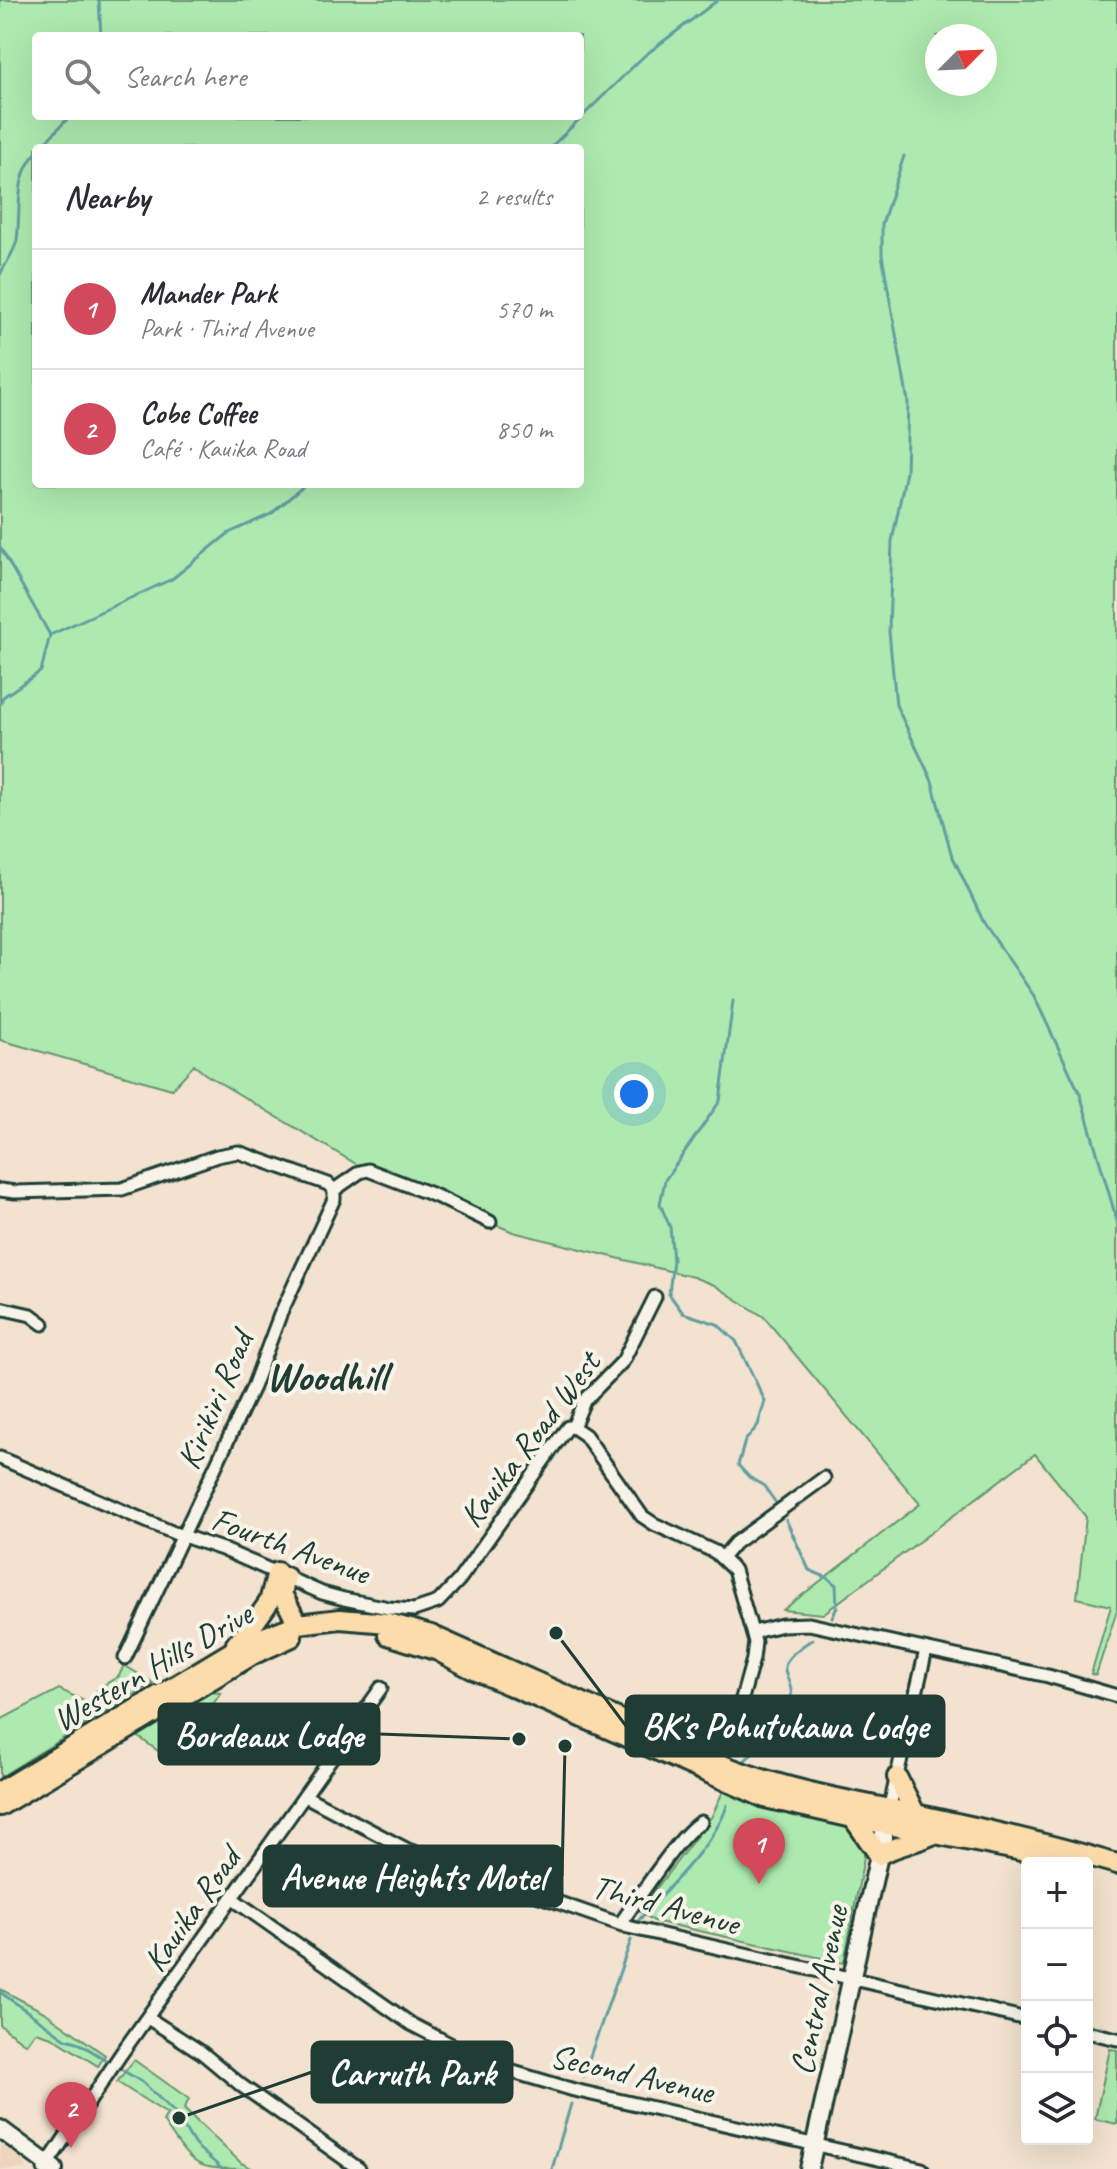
<!DOCTYPE html>
<html lang="en">
<head>
<meta charset="utf-8">
<style>
	:root { --surface:#fff; --page:#f2f2f3; --text:#2b2b33; --muted:#7c7c81; --line:#e1e1e2; --accent:#d1495b }
	body { margin:0; font-family:Caveat,sans-serif; background:var(--page); color:var(--text) }
	.controls { position:absolute; right:24px; bottom:24px; display:grid; overflow:hidden; border-radius:8px; box-shadow:0 8px 32px #0002 }
	.controls button { width:72px; height:72px; display:grid; place-items:center; padding:0; border:0; border-bottom:2px solid var(--line); background:var(--surface); color:var(--text); font:40px sans-serif }
	.compass { position:absolute; left:925px; top:24px; width:72px; height:72px; border-radius:50%; background:var(--surface); box-shadow:0 8px 32px #0002; rotate:66deg }
	.you { position:absolute; left:634px; top:1094px; width:28px; height:28px; margin:-20px; border:6px solid #fff; border-radius:50%; background:#1a73e8; box-shadow:0 0 0 12px #1a73e833 }
	.badge { display:grid; place-items:center; width:52px; height:52px; border-radius:50%; background:var(--accent); color:#fff; font-size:26px; font-weight:700 }
	.pin { position:absolute; translate:-50% -66px; filter:drop-shadow(0 2px 4px #0008) }
	.pin::after { content:''; position:absolute; top:42px; width:28px; height:24px; background:inherit; clip-path:polygon(0 0,100% 0,50% 100%) }
	.list { margin:0; padding:0; list-style:none }
	h2 { display:flex; justify-content:space-between; align-items:center; height:104px; margin:0; padding:0 32px; font-size:34px }
	h2 small { font-size:26px; font-weight:400; color:var(--muted) }
	.list li { display:grid; grid-template-columns:52px 1fr auto; gap:24px; align-items:center; box-sizing:border-box; height:120px; padding:0 32px; border-top:2px solid var(--line) }
	.list b { display:block; font-size:30px; white-space:nowrap }
	.list p { margin:0; font-size:26px; white-space:nowrap; color:var(--muted) }
	.list em { font-size:26px; font-style:normal; color:var(--muted) }
	.icon { flex:none; width:44px; height:44px; fill:none; stroke:currentColor; stroke-width:2; stroke-linecap:round; stroke-linejoin:round }
	.map { position:relative; flex:none; width:1117px; height:2169px; overflow:hidden }
	.search { position:absolute; background:var(--surface); box-shadow:0 8px 32px #0002; left:32px; top:32px; width:552px; height:88px; display:flex; align-items:center; gap:20px; box-sizing:border-box; padding:0 28px; border-radius:8px; color:var(--muted); font-size:30px }
	.panel { position:absolute; background:var(--surface); box-shadow:0 8px 32px #0002; left:32px; top:144px; width:552px; height:344px; border-radius:8px }
	.map>svg:first-child { display:block }
	.built { fill:#eed6be }
	.green { fill:#aeeaaf; stroke:#669472; stroke-width:2; fill-rule:evenodd }
	.lines { fill:none; stroke-linecap:round; stroke-linejoin:round }
	.stream { stroke:#629ea1; stroke-width:3 }
	.minor-casing { stroke:#1f3d34; stroke-width:17 }
	.secondary-casing { stroke:#1f3d34; stroke-width:22 }
	.trunk-casing { stroke:#1f3d34; stroke-width:24 }
	.minor { stroke:#f7f3e8; stroke-width:11 }
	.secondary { stroke:#f7f3e8; stroke-width:16 }
	.trunk { stroke:#fddcac; stroke-width:18 }
	.labels { text-anchor:middle; stroke-width:8; stroke-linejoin:round; paint-order:stroke }
	.street-label { font-size:34px; fill:#1f3d34; stroke:#f7f3e8 }
	.district-label { font-size:42px; font-weight:bold; fill:#1f3d34; stroke:#f7f3e8 }
	.leader { fill:none; stroke:#1f3d34; stroke-width:3 }
	.callout-dot { fill:#1f3d34; stroke:#f7f3e8; stroke-width:3 }
	.callout { fill:#1f3d34; stroke:#1f3d34; stroke-width:3 }
	.callout-label { font-size:36px; text-anchor:middle; font-weight:bold; fill:#fff }
</style>
</head>
<body>
<div class="map">
<svg width="1117" height="2169" viewBox="0 0 1117 2169">
	<rect width="100%" height="100%" fill="#f2e2cf"/>
	<filter id="ink" filterUnits="userSpaceOnUse"><feTurbulence type="fractalNoise" baseFrequency=".0125" numOctaves="2"/><feDisplacementMap in="SourceGraphic" scale="16" xChannelSelector="R" yChannelSelector="G"/><feConvolveMatrix kernelMatrix="1 2 1 2 8 2 1 2 1" color-interpolation-filters="sRGB"/></filter>
	<g filter="url(#ink)">
		<path class="built" d="M0 2144 25 2162 26 2169H0Z"/>
		<g class="green">
			<path d="M0 0H1117V1610L1096 1675 1091 1674 1111 1606 1077 1598 1086 1517 1035 1454 823 1614 783 1610 920 1504 764 1317 714 1285 693 1277 513 1232 363 1168 205 1074 194 1065 172 1089 0 1040ZM36 36H580V116H36ZM937 36H985V84H937ZM36 148H580V484H36Z"/>
			<path d="M124 1665 153 1683 0 1777V1720L59 1689 90 1704 99 1688 119 1676Z"/>
			<path d="M206 1692 221 1693 172 1761 136 1735Z"/>
			<path d="M724 1789 852 1826 864 1847V1857L844 1963 654 1921 639 1911 712 1816Z"/>
			<path d="M0 1989 46 2013 105 2055 98 2066 52 2037 35 2032 26 2044 0 2025Z"/>
			<path d="M1110 2049 1117 2050V2124L1095 2119Z"/>
			<path d="M134 2060 189 2099 184 2109 241 2163 253 2169C193 2169 195 2169 163 2121L167 2114 117 2082Z"/>
		</g>
		<g class="lines">
			<g class="stream">
				<path d="M99 0 101 36"/>
				<path d="M40 148 70 116"/>
				<path d="M550 148 644 56 718 0"/>
				<path d="M904 156 882 224V255L908 402 906 472 892 541 889 631 896 705 932 781 951 853 984 923 1034 996 1080 1094 1117 1221"/>
				<path d="M0 275C5 264 15 251 17 240 21 210 14 177 36 153"/>
				<path d="M0 547 50 635 41 671 3 697 0 704"/>
				<path d="M50 635 172 579 229 533 271 514 306 484"/>
				<path d="M733 1001 720 1101 665 1180 660 1204 670 1227 673 1260 669 1294 683 1313 717 1324 736 1341 765 1401 758 1425 745 1441 738 1465 749 1477 764 1486 776 1503"/>
				<path d="M786 1520 809 1570 828 1578 836 1585 837 1607 832 1617"/>
				<path d="M741 1764C756 1749 785 1729 790 1707 799 1670 761 1672 813 1639"/>
				<path d="M639 1920C665 1891 718 1840 727 1805"/>
				<path d="M0 1992 66 2039 77 2042 111 2063"/>
				<path d="M117 2067 142 2082 175 2113 195 2145 222 2169"/>
				<path d="M583 2076 631 1940"/>
				<path d="M552 2169 571 2104"/>
			</g>
			<g class="minor-casing">
				<g id="minor">
					<path d="M0 1190 15 1192 122 1189 217 1156 238 1152 328 1184 334 1190"/>
					<path d="M0 1308 31 1315 43 1324"/>
					<path d="M573 1427 585 1435 642 1516 654 1524 715 1552 734 1570 755 1642 753 1659 729 1745"/>
					<path d="M0 1458 174 1533 222 1549 322 1593 344 1599 389 1608 414 1610 438 1602 459 1580 561 1436 568 1427H573L584 1401 623 1361 655 1297"/>
					<path d="M723 1557 735 1543 824 1478"/>
					<path d="M754 1632 782 1625 809 1624 1048 1676 1117 1696"/>
					<path d="M125 1658 253 1387 280 1315 334 1199V1190L360 1172 368 1170 436 1196 490 1222"/>
					<path d="M305 1796 408 1850 628 1927 1027 2019"/>
					<path d="M889 1810 926 1650"/>
					<path d="M233 1899 411 2024 477 2058 513 2072 574 2090 922 2169"/>
					<path d="M620 1924C637 1901 679 1834 701 1822"/>
					<path d="M148 2018 201 2052 242 2086 359 2169"/>
					<path d="M1087 2032 1117 2039"/>
					<path d="M44 2169 121 2054 381 1688"/>
				</g>
			</g>
			<g class="secondary-casing">
				<g id="secondary">
					<path d="M0 2129 54 2169"/>
					<path d="M809 2169 888 1815"/>
				</g>
			</g>
			<g class="trunk-casing">
				<g id="trunk">
					<path d="M286 1577 282 1594 298 1624"/>
					<path d="M388 1635 438 1651 470 1668 765 1798 853 1818 1062 1859"/>
					<path d="M236 1644 250 1629 269 1602 277 1572"/>
					<path d="M897 1777 916 1815"/>
					<path d="M0 1791 241 1646 298 1624 340 1619 388 1623 431 1635 718 1763C783 1790 852 1801 920 1815 987 1829 1052 1845 1117 1864"/>
					<path d="M0 1806 254 1654 292 1637"/>
					<path d="M853 1818 879 1855C897 1845 916 1843 934 1834"/>
				</g>
			</g>
			<use href="#minor" class="minor"/>
			<use href="#secondary" class="secondary"/>
			<use href="#trunk" class="trunk"/>
		</g>
	</g>
	<g class="labels">
		<g class="street-label">
			<text transform="translate(214 1400) rotate(-67)" y="12">Kirikiri Road</text>
			<text transform="translate(529 1439) rotate(-53)" y="12">Kauika Road West</text>
			<text transform="translate(291 1545) rotate(20)" y="12">Fourth Avenue</text>
			<text transform="translate(152 1666) rotate(-30)" y="12">Western Hills Drive</text>
			<text transform="translate(666 1904) rotate(15)" y="12">Third Avenue</text>
			<text transform="translate(191 1909) rotate(-55)" y="12">Kauika Road</text>
			<text transform="translate(818 1990) rotate(-78)" y="12">Central Avenue</text>
			<text transform="translate(632 2073) rotate(13)" y="12">Second Avenue</text>
		</g>
		<g class="district-label">
			<text x="326" y="1390">Woodhill</text>
		</g>
	</g>
	<path class="leader" d="M556 1633L626 1726M519 1739L379 1734M565 1746L562 1876M179 2118L312 2072"/>
	<g class="callout-dot">
		<circle cx="556" cy="1633" r="8"/>
		<circle cx="519" cy="1739" r="8"/>
		<circle cx="565" cy="1746" r="8"/>
		<circle cx="179" cy="2118" r="8"/>
	</g>
	<g class="callout">
		<rect x="626" y="1696" width="318" height="60" rx="8"/>
		<rect x="159" y="1704" width="220" height="60" rx="8"/>
		<rect x="264" y="1846" width="298" height="60" rx="8"/>
		<rect x="312" y="2042" width="200" height="60" rx="8"/>
	</g>
	<g class="callout-label">
		<text x="785" y="1738">BK's Pohutukawa Lodge</text>
		<text x="269" y="1747">Bordeaux Lodge</text>
		<text x="413" y="1889">Avenue Heights Motel</text>
		<text x="412" y="2085">Carruth Park</text>
	</g>
</svg>
<div class="controls">
<button>+</button>
<button>−</button>
<button><svg class="icon" aria-label="locate" viewBox="0 0 24 24"><circle cx="12" cy="12" r="6"/><path d="M12 2v4M12 18v4M2 12h4M18 12h4"/></svg></button>
<button><svg class="icon" aria-label="layers" viewBox="0 0 24 24"><path d="M12 4l9 5-9 5-9-5zM3 14l9 5 9-5"/></svg></button>
</div>
<svg class="compass" viewBox="-18 -18 36 36"><path d="M0-13l5 13h-10z" fill="#e53935"/><path d="M0 13l5-13h-10z" fill="#7c7c81"/></svg>
<div class="you"></div>
<div class="pin badge" style="left:759px;top:1884px">1</div>
<div class="pin badge" style="left:71px;top:2148px">2</div>
<div class="search"><svg class="icon" aria-label="search" viewBox="0 0 24 24"><circle cx="10" cy="10" r="6"/><path d="M15 15l6 6"/></svg>Search here</div>
<section class="panel">
<h2>Nearby<small>2 results</small></h2>
<ul class="list">
<li><span class="badge">1</span><div><b>Mander Park</b><p>Park · Third Avenue</p></div><em>570 m</em></li>
<li><span class="badge">2</span><div><b>Cobe Coffee</b><p>Café · Kauika Road</p></div><em>850 m</em></li>
</ul>
</section>
</div>
</body>
</html>
